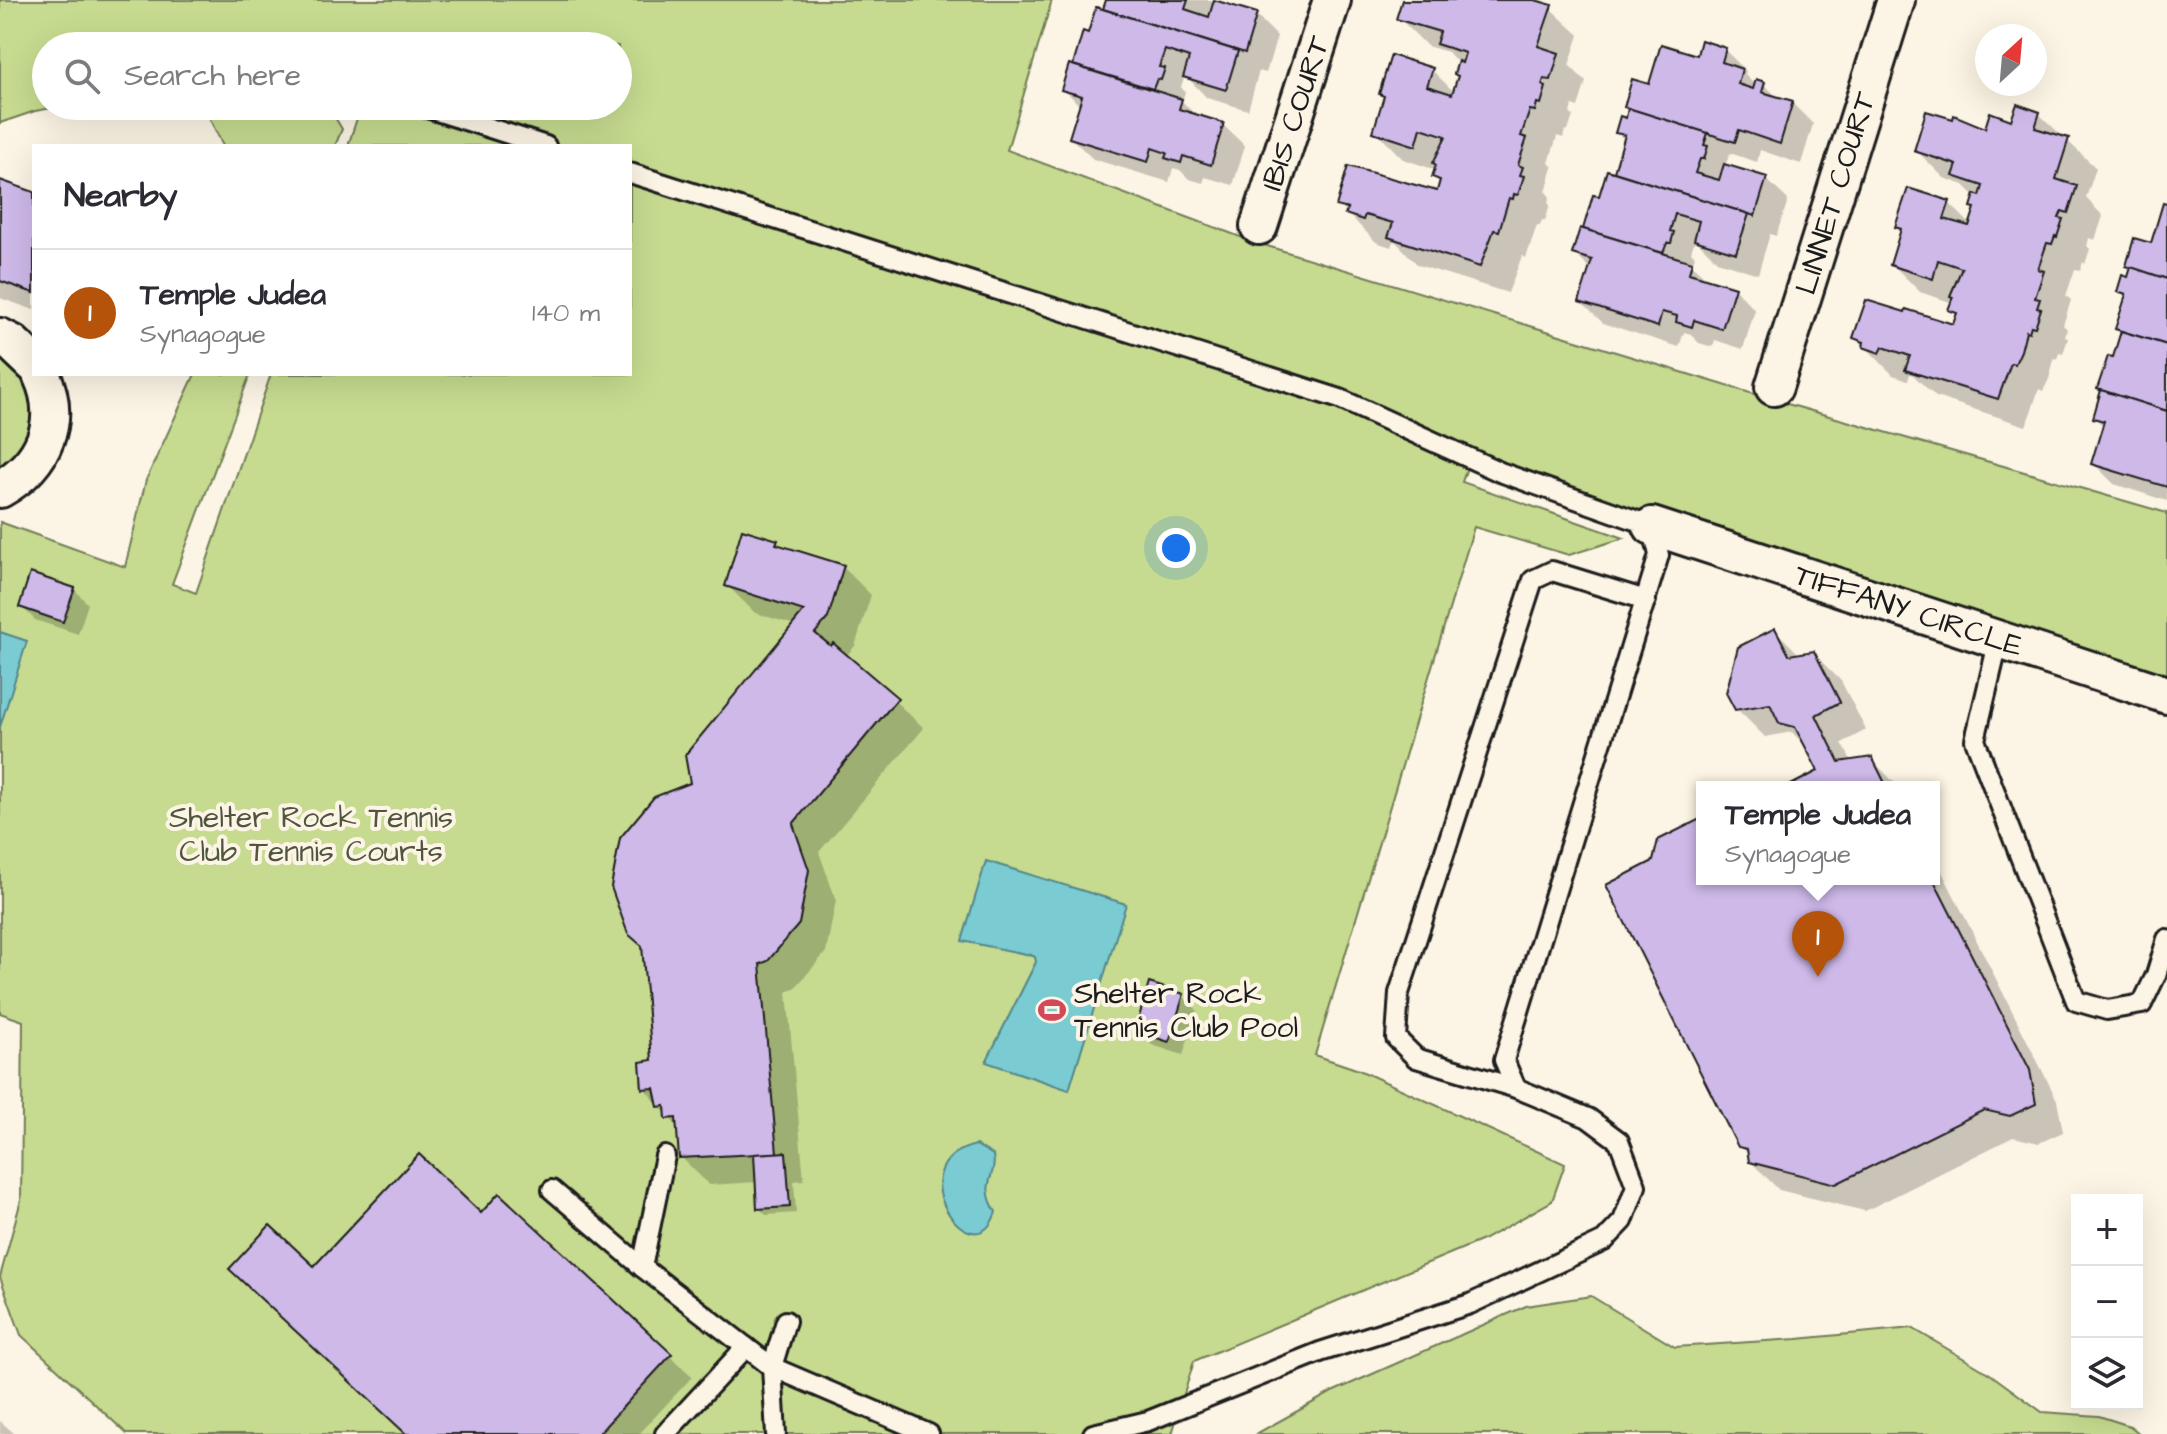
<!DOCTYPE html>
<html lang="en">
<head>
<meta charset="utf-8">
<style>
	:root { --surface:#fff; --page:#f2f2f3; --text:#2b2b33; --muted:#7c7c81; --line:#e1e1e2; --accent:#b45309 }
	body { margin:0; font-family:"Architects Daughter",sans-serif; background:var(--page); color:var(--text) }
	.controls { position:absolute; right:24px; bottom:24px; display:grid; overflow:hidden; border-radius:0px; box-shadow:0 8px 32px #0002 }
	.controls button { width:72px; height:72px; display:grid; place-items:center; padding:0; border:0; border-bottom:2px solid var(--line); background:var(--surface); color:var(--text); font:40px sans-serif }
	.compass { position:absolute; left:1975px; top:24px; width:72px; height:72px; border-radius:50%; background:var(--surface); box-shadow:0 8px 32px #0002; rotate:26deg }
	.you { position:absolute; left:1176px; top:548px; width:28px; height:28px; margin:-20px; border:6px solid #fff; border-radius:50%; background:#1a73e8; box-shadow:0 0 0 12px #1a73e833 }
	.badge { display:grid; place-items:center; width:52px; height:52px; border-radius:50%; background:var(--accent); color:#fff; font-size:26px; font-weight:700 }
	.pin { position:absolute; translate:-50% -66px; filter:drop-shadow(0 2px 4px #0008) }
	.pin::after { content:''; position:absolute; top:42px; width:28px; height:24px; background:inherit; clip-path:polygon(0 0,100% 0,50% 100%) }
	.popup { position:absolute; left:1696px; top:781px; width:244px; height:104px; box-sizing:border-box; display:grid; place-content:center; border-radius:0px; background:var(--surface); filter:drop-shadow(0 2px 6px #0005); font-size:26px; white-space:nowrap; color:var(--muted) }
	.popup b { font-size:30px; color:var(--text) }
	.popup::after { content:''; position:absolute; left:50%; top:100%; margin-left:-16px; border:16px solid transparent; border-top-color:var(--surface) }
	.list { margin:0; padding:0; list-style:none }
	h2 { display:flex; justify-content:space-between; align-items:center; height:104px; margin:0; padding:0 32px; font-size:34px }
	h2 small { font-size:26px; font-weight:400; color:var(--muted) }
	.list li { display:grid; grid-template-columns:52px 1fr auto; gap:24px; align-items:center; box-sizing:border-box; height:128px; padding:0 32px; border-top:2px solid var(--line) }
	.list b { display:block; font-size:30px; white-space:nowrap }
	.list p { margin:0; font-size:26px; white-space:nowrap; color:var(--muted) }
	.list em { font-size:26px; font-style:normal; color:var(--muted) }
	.icon { flex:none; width:44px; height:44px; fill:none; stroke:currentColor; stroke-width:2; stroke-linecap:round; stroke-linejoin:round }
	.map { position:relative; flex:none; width:2167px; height:1434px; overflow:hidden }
	.search { position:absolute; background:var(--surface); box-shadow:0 8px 32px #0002; left:32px; top:32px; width:600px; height:88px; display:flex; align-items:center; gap:20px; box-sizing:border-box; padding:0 28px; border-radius:44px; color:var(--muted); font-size:30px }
	.panel { position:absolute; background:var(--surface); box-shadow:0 8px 32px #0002; left:32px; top:144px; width:600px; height:232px; border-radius:0px }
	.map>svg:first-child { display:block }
	.green { fill:#c6db90; stroke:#717c56; stroke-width:2 }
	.water { fill:#7acbd2; stroke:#548589; stroke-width:2 }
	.shadow { fill:#0003 }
	.building { fill:#ceb9e9; stroke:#1c1c1c; stroke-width:2 }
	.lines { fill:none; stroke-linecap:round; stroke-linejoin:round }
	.service-casing { stroke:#1c1c1c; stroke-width:24 }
	.minor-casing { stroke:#1c1c1c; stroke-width:42 }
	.service { stroke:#fcf5e5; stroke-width:18 }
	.minor { stroke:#fcf5e5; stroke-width:36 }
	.labels { text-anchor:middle; stroke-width:8; stroke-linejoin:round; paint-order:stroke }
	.street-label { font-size:30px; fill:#1c1c1c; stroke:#fcf5e5 }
	.park-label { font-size:30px; fill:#4f553f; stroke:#fcf5e5 }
	.poi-label { font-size:30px; fill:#1c1c1c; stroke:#fcf5e5; text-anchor:start }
</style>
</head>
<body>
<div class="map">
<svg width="2167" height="1434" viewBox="0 0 2167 1434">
	<rect width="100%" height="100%" fill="#fcf5e5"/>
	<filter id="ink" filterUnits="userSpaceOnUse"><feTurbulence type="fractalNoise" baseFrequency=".0125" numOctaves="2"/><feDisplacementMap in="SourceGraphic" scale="16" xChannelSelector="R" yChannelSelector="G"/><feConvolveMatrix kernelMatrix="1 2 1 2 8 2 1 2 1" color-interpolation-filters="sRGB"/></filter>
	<g filter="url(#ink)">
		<g class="green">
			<path d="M0 0H1052L1007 150 1254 242 1770 399 2167 513V688L1471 456 1462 482 1624 538 1569 555 1474 527 1315 1055 1359 1070 1565 1164 1552 1201 1485 1239 1194 1361 1172 1434H127L21 1335 0 1277 21 1200 23 1021 0 1013V522L125 567 146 480 195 374H250L172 584 196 593 271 374H630V146H348L361 106H618V46H46V106H64L35 111 0 123Z"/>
			<path d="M179 106H328L342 129 335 146H223L208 115Z"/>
			<path d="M0 337 50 402 0 489Z"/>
			<path d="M1591 1296 1675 1347 1797 1339 1912 1328 1990 1374 2042 1412 2099 1416 2130 1426 2140 1434H1256L1332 1392 1526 1306Z"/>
		</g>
		<g class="water">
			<path d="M0 632 27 641 0 727Z"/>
			<path d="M986 861 1126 904 1069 1090 986 1062 1036 962 1035 957 1031 955 962 941Z"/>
			<path d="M976 1145 993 1155C998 1177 978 1182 996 1212 974 1278 893 1164 976 1145Z"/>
		</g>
		<g class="shadow">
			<path d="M1108 0H1217V3L1256 15 1277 36 1266 73 1259 71 1248 110 1207 98 1185 75 1181 87 1185 92 1182 101 1197 117 1223 125 1245 146 1233 185 1205 177 1203 183 1189 179 1180 170 1173 168 1169 182 1093 159 1071 138 1081 107 1064 89 1074 68 1085 33 1090 35 1104 11Z"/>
			<path d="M1404 0H1541L1579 35 1569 65 1586 82 1578 107 1572 105 1570 113 1573 116 1568 131 1565 130 1563 138 1557 136 1549 163 1553 167 1546 192 1550 197 1548 203 1550 205 1545 221 1542 220 1540 226 1537 225 1526 258 1522 256 1508 293 1418 265 1396 242 1393 241 1391 247 1376 242 1339 205 1438 194 1441 184 1434 177 1436 170 1403 159 1375 131 1386 98 1381 93 1432 70 1454 92 1459 77V64L1448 52 1427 46 1399 18Z"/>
			<path d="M1725 50 1746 71 1745 75 1756 86 1763 83 1779 99 1792 103 1813 124 1801 164 1760 150 1757 162 1730 153 1725 166 1766 179 1788 200 1776 236 1770 234 1758 274 1717 261 1695 239 1691 252 1695 256 1692 265 1708 280 1734 288 1755 310 1743 349 1715 340 1713 347 1699 343 1691 334 1684 332 1679 347 1603 323 1581 302 1591 270 1574 253 1600 199 1615 175 1625 140 1617 132 1627 120 1630 110 1626 106 1650 87 1698 57Z"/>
			<path d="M2039 114 2096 168 2086 198 2103 216 2095 240 2089 238 2087 246 2090 249 2085 264 2083 262 2080 271 2075 269 2066 296 2071 300 2063 325 2067 329 2065 336 2068 338 2063 354 2059 353 2057 359 2054 358 2049 379 2043 391 2039 389 2026 426 1936 397 1913 375 1910 374 1908 380 1893 375 1856 337 1955 327 1958 317 1951 310 1953 303 1920 292 1892 264 1903 231 1898 226 1949 203 1971 225 1976 209 1974 207 1976 197 1964 185 1944 178 1916 150Z"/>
			<path d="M0 182 34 194V310L0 298Z"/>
			<path d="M2167 206V501L2114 484 2093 463 2104 427 2095 417 2122 333 2117 328 2127 299 2119 291 2129 279 2132 269 2128 265 2152 246Z"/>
			<path d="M777 542 783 548 843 567 871 595 855 646 846 656 924 728 819 852 836 900 826 952 795 988 787 992 804 1180 794 1181 796 1213 766 1215 759 1208 758 1182 709 1185 681 1157 679 1129 644 1088 655 1062 644 947 692 785 795 625 755 613 727 585Z"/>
			<path d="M74 589 88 604 78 634 35 620 21 606Z"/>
			<path d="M1775 630 1800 655 1813 653 1841 681 1866 730 1842 743 1852 762 1871 759 1899 787H1791L1821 772 1809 750 1792 732 1765 737 1736 708Z"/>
			<path d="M1702 821V879H1934V856L2057 1100 2063 1132 2039 1143 2013 1137 1865 1211 1779 1190 1751 1162 1750 1156 1740 1145 1654 863Z"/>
			<path d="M1182 995 1197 1010 1183 1055 1152 1045 1137 1031Z"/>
			<path d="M499 1196 692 1377 639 1434H407L314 1268 481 1215Z"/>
			<path d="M0 1421 15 1434H0Z"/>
		</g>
		<g class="building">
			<path d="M1106 0H1188L1185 9 1209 17 1214 0 1257 13 1245 53 1103 9Z"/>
			<path d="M1402 0H1535L1552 5 1538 46 1559 53 1551 80 1544 79 1542 85 1546 87 1541 104 1537 103 1535 111 1530 110 1521 136 1527 138 1518 165 1523 167 1520 175 1524 176 1518 195 1514 194 1513 199 1509 198 1499 231 1494 230 1480 267 1388 237 1393 223 1365 215 1363 220 1345 214 1348 209 1336 206 1348 166 1437 191 1440 180 1432 177 1436 165 1433 163 1446 136 1421 128 1416 146 1373 132 1384 96 1379 94 1391 55 1433 68 1427 86 1452 94 1458 76 1454 74 1458 61 1462 63 1465 53 1436 44 1440 32 1396 19Z"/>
			<path d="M1096 7 1238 51 1226 90 1183 77 1189 58 1165 50 1159 67 1165 68 1161 80 1157 79 1153 89 1073 65 1083 31 1088 33Z"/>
			<path d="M1701 40 1726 48 1722 62 1742 69 1738 84 1753 89 1756 79 1765 82 1762 92 1793 101 1780 144 1739 130 1735 142 1624 107 1632 79 1649 84 1661 44 1697 55Z"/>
			<path d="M1069 64 1182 99 1179 109 1224 123 1211 165 1183 156 1181 163 1165 158 1167 153 1152 148 1148 162 1069 138 1082 96 1061 90Z"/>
			<path d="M2017 104 2040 112 2035 128 2069 138 2056 179 2077 186 2068 213 2062 211 2059 218 2063 219 2057 237 2055 236 2052 244 2047 243 2038 269 2044 271 2035 298 2040 299 2037 308 2041 309 2035 327 2031 326 2029 332 2026 331 2021 351 2015 364 2011 363 1998 399 1905 370 1910 356 1883 347 1880 353 1863 347 1864 342 1853 338 1866 300 1905 312 1906 309 1953 324 1957 313 1948 310 1953 297 1950 296 1962 268 1938 260 1933 279 1890 265 1901 229 1895 227 1908 188 1950 201 1944 219 1969 226 1975 208 1971 207 1975 194 1980 196 1983 186 1953 176 1957 165 1914 151 1926 111 1953 119 1954 115 1985 128 1990 112 2011 120Z"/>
			<path d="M1628 108 1708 133 1704 145 1708 146 1704 159H1700L1695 173 1719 180 1724 164 1767 177 1755 216 1614 172 1625 135 1615 133 1620 116 1626 118Z"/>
			<path d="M1607 170 1749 214 1736 253 1694 240 1699 221 1675 214 1670 231 1674 232 1671 243H1667L1663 253 1583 229 1593 195 1599 196Z"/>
			<path d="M0 180 34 192V293L0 281Z"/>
			<path d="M2163 203 2167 204V279L2126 266 2134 238 2151 243Z"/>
			<path d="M1580 228 1692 262 1689 273 1735 287 1722 329 1694 320 1692 327 1676 322 1677 316 1662 312 1658 327 1579 302 1592 260 1572 254Z"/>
			<path d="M2131 267 2167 279V345L2115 329 2126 295 2117 292 2122 275 2128 277Z"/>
			<path d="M2121 331 2167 345V411L2097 389 2108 356 2113 357Z"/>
			<path d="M2101 390 2167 411V487L2091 464 2104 421 2093 418Z"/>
			<path d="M742 529 778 540 776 544 844 565 828 618 815 633 831 646 833 643 898 698 793 824 809 870 799 924 768 961 760 964 777 1153 679 1158 676 1118 666 1119 665 1106 658 1107 654 1088 642 1089 640 1062 652 1060 642 946 628 934 611 887 620 838 654 797 690 783 685 755 804 611 725 586Z"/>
			<path d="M30 573 75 588 63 622 19 607Z"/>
			<path d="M1775 628 1789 655 1814 651 1840 702 1816 715 1839 762 1872 757 1887 787H1787L1818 771 1795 727 1779 723 1770 704 1735 710 1726 693 1738 647Z"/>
			<path d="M1702 818V879H1933L2030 1070 2036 1104 2010 1116 1984 1110 1836 1184 1749 1162 1747 1149 1738 1147 1606 885 1653 861 1658 840Z"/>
			<path d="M1149 983 1184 994 1169 1042 1135 1031Z"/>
			<path d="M786 1152 790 1207 757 1209 754 1154Z"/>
			<path d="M419 1154 481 1213 499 1193 672 1354 598 1434H406L229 1269 270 1225 314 1266Z"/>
		</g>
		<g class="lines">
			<g class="service-casing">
				<g id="service">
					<path d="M421 106 546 146"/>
					<path d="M630 173 1340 399 1500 472 1652 526 1659 555 1504 1060 1516 1088 1588 1118 1619 1141 1636 1186 1623 1221 1604 1241 1470 1304 1320 1352 1148 1421 1093 1434"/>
					<path d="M1999 639 1975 740 2076 1001 2107 1010 2142 1004 2156 975 2167 939"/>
					<path d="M1516 1088 1416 1058 1396 1038 1399 993 1533 580 1552 571 1646 600"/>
					<path d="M552 1190 642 1267 772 1367 929 1434"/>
					<path d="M642 1267 665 1156"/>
					<path d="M665 1434 746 1347"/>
					<path d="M776 1434 772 1367 786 1321"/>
				</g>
			</g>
			<g class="minor-casing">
				<g id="minor">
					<path d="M1259 226 1332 0"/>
					<path d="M0 337 12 343 34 364"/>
					<path d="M1774 387 1896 0"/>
					<path d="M0 489C44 464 63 421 41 374"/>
					<path d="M1652 526 2167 695"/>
				</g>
			</g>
			<use href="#service" class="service"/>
			<use href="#minor" class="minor"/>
		</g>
	</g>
	<defs>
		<g id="stadium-bare" transform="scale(2.16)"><path d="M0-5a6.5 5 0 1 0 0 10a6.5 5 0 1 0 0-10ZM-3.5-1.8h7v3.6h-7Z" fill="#d1495b" stroke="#fcf5e5" stroke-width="2.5" paint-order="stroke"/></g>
	</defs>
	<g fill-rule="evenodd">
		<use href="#stadium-bare" x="1052" y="1010"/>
	</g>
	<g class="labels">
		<g class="street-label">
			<text transform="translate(1295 113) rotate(-72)" y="10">IBIS COURT</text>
			<text transform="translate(1835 193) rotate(-73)" y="10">LINNET COURT</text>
			<text transform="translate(1909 610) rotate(18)" y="10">TIFFANY CIRCLE</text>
		</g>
		<g class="park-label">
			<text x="311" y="827">Shelter Rock Tennis<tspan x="311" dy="34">Club Tennis Courts</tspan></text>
		</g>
		<g class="poi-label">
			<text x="1074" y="1003">Shelter Rock<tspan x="1074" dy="34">Tennis Club Pool</tspan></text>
		</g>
	</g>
</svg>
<div class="controls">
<button>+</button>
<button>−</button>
<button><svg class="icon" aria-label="layers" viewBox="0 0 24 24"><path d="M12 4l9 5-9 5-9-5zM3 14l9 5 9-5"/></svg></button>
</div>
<svg class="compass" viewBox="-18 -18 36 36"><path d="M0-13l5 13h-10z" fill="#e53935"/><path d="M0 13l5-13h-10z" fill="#7c7c81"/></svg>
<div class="you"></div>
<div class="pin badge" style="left:1818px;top:977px">1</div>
<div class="popup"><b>Temple Judea</b>Synagogue</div>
<div class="search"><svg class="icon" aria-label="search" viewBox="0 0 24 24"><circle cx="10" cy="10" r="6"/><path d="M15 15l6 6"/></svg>Search here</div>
<section class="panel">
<h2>Nearby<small></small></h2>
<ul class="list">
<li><span class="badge">1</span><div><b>Temple Judea</b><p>Synagogue</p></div><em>140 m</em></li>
</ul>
</section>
</div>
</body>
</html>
